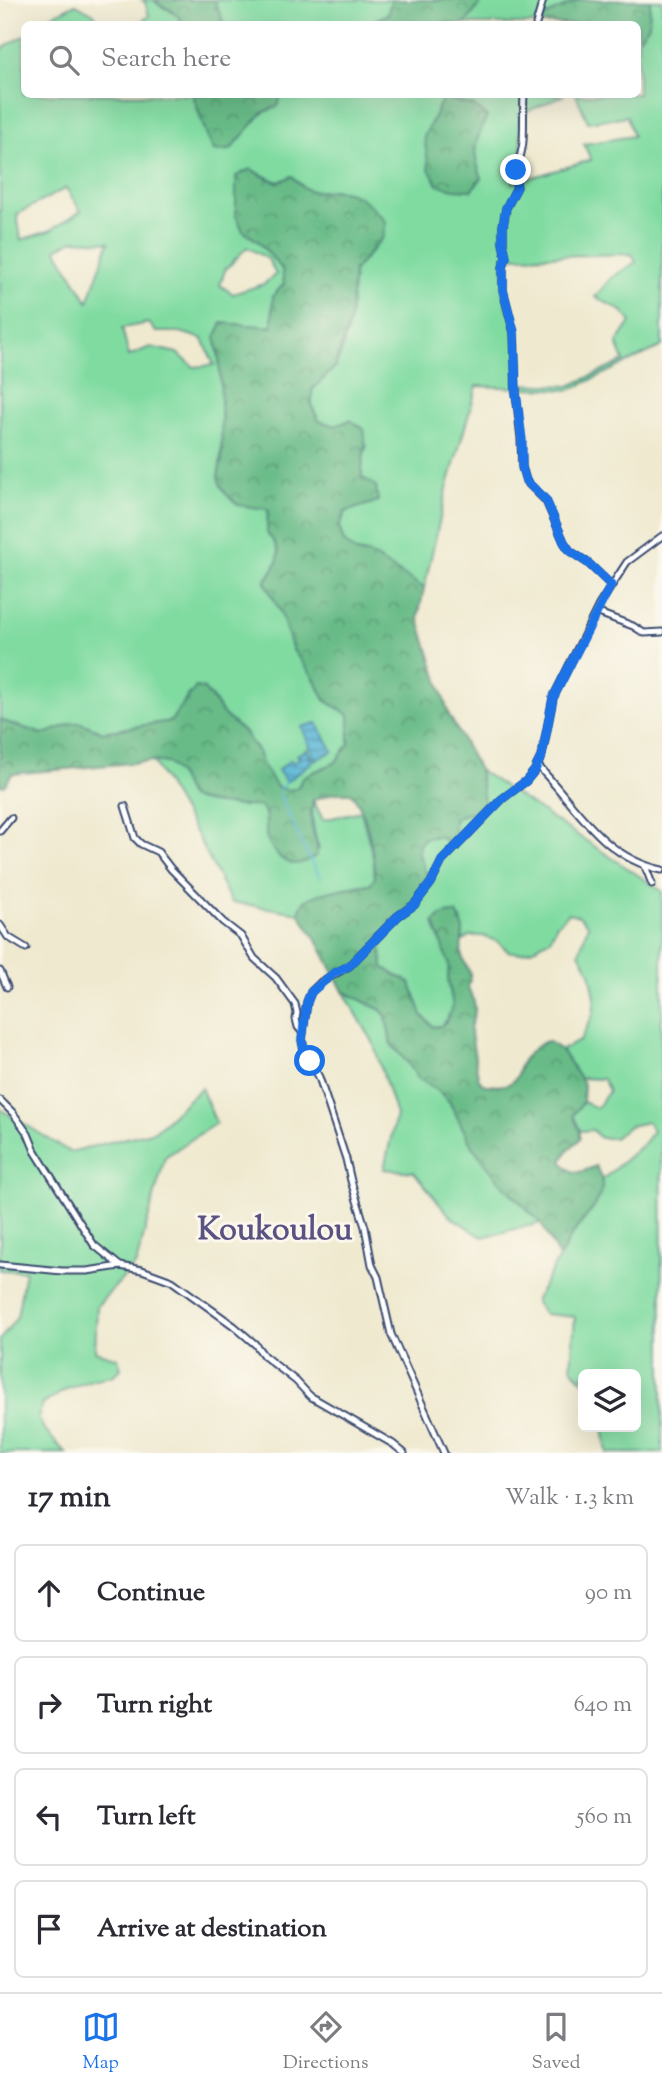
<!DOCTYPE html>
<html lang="en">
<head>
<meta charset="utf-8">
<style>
	:root { --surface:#fff; --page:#f2f2f3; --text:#2b2b33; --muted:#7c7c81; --line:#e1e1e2; --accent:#1a73e8 }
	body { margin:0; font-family:"Sorts Mill Goudy",serif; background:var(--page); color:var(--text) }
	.controls { position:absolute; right:21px; bottom:21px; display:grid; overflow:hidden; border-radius:10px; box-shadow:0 7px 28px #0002 }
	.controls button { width:63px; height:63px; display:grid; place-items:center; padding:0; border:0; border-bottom:2px solid var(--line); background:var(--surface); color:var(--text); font:35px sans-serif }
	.stop { position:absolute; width:21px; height:21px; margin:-16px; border:5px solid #1a73e8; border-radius:50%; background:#fff }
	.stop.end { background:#1a73e8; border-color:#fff; box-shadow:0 2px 7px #0008 }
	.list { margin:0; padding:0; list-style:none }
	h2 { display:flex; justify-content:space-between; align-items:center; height:91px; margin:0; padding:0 28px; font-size:30px }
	h2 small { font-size:23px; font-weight:400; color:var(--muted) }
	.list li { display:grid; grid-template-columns:46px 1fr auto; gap:21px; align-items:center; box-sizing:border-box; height:98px; margin:0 14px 14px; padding:0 14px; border:2px solid var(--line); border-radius:10px }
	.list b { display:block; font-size:26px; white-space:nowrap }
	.list em { font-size:23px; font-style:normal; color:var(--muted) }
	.icon { flex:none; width:38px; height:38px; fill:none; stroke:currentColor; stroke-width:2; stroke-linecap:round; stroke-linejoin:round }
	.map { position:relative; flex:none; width:662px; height:1453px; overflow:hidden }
	.search { position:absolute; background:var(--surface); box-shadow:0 7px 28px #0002; left:21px; right:21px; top:21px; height:77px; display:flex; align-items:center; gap:18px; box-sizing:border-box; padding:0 24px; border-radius:10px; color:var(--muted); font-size:26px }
	.sheet { height:539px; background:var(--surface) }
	nav { display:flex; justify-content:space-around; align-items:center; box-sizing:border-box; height:98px; border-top:2px solid var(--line); background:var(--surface); font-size:19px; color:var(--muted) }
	nav a { display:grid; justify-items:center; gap:4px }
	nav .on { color:var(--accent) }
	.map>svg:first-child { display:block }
	.green { fill:#80dba1; stroke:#4e8580; stroke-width:2; fill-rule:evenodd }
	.forest { fill:url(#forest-crowns); stroke:#427572; stroke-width:2 }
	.water { fill:url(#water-rules); stroke:#3a729a; stroke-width:2 }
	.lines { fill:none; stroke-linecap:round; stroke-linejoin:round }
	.stream { stroke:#58b6d6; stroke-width:2 }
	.street-casing { stroke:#3b4b6f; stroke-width:9 }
	.street { stroke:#fff; stroke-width:5 }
	.route { stroke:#1a73e8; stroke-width:9 }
	.labels { text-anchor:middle; stroke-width:6; stroke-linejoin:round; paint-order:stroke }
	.quarter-label { font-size:32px; font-weight:bold; fill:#5a5283; stroke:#fbf7ec }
</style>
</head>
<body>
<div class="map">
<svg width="662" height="1453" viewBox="0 0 662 1453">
	<defs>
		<pattern id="forest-crowns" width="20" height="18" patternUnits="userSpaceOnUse" patternTransform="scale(1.75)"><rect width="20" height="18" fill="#68bb87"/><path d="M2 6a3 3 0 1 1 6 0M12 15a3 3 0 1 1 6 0" fill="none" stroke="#559872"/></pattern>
		<pattern id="water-rules" width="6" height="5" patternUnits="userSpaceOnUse" patternTransform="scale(1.75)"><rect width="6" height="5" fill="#58b6d6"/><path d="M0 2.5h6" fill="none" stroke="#4894b1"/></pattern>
	</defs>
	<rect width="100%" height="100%" fill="#fbf7ec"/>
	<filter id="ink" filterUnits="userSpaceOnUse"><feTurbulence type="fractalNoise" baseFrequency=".0143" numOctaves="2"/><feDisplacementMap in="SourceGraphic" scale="14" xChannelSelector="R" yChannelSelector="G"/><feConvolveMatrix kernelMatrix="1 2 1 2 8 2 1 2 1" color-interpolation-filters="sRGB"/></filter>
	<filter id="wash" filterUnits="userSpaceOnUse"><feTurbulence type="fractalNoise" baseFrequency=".00686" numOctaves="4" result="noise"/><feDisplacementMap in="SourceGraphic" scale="28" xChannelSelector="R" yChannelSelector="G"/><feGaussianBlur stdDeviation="1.57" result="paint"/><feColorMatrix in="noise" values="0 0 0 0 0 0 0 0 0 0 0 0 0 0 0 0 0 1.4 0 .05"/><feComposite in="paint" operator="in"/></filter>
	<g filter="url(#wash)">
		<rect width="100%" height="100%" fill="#efe9cf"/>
		<g class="green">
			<path d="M142 0H154L160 6 174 12 185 24H137L149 16 145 2Z"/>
			<path d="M214 0H391L388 14 367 24H224Z"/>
			<path d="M483 0H579L549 14 538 24H465Z"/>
			<path d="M650 0H662V346L570 390 477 386 446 492 424 588 371 555 356 552 344 542 339 527 362 477V460L367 445 336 426 319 421 312 407V390L335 367 342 351 350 319 354 271 383 237 335 190C306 195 276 182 250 169L243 231 259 242 282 269 284 284 273 296 272 327 223 323 215 337C223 371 225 443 218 477L257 508 268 509 267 533C286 554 279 560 265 582L281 613 293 650 314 678 325 700 349 715V744L335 763 304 776 297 788 290 790 278 788 268 776 244 732 225 716 210 695 190 693 171 721 103 732 81 723H73L50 733 42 734 0 720V52L7 45 24 36V94L193 95 207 136 230 150 262 113 278 105 281 95H564L519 115 522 154 513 183 591 160 584 144 633 136 627 116 588 122 576 95 638 94V39L649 25ZM474 106 486 116C475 144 470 149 482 178L471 190ZM66 188 81 211 49 231 21 240 17 214ZM74 240 109 242 88 302 56 249ZM247 247 268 259 276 274 264 284 233 294 220 285 225 270ZM632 254 636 262 611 278 595 297 622 311 631 322 617 343 624 361 570 386 515 384 521 346 503 293 509 257ZM149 323 156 332H180L203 339 214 365 194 367 177 353 150 347 129 356 122 328Z"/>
			<path d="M76 4 94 14 99 24H35Z"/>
			<path d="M153 761 168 763C172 767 176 771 179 776 183 782 185 790 189 796 196 804 249 807 261 805L266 813V836L319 849C313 832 311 818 313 800L323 820 361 811 374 861 375 878 370 884C357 886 311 893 304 902 302 904 300 910 299 913L231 902 198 837Z"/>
			<path d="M479 770 662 891V1020L661 1021 662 1453H607L603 1427H636V1374H583V1381L571 1367 575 1317 544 1314 535 1301C546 1280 559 1259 570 1238 582 1218 601 1205 602 1180L642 1145 653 1131 648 1122 629 1126 614 1138H600L593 1130 580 1131 573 1115 583 1102 597 1108 609 1091 603 1079 579 1078 561 1050 580 1041 593 1015 595 997 590 972 579 953 588 925 579 916 569 913 557 924 550 939 533 949 519 953 508 951 497 941 483 936H470L463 941 461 919 434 923 449 964 448 980 453 1005 447 1020 441 1026 433 1027 422 1015 411 984 405 979 397 977 383 967 380 936 422 892 428 876C419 858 408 836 439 836L445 841 455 818 478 809 484 803Z"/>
			<path d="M343 991 381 1010 386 1016 391 1044 408 1063 419 1079 436 1089 449 1101 473 1146 501 1183 541 1223 482 1237 450 1216 414 1172 384 1169 396 1115 373 1042Z"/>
			<path d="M201 1088 216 1123 165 1157 136 1264 97 1306 95 1351 118 1358 121 1369 112 1376 91 1380 67 1389 43 1404 38 1417 45 1431 66 1453H0V1340L17 1317 25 1271 0 1270V1109L70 1152 155 1131Z"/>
		</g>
		<g class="forest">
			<path d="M154 0H214L224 24H185L174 12 160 5Z"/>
			<path d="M391 0H483L465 24H367L388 14Z"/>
			<path d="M579 0H650L649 25 638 39V24H538L549 14Z"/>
			<path d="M193 95V94L281 95 278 106 262 113 230 150 214 151 207 136Z"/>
			<path d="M443 98 474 106 487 116C475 143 470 150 482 178L471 190 454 189 438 185 429 169 424 137Z"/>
			<path d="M250 169 277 183 292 176C316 204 320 185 347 192 362 195 376 211 386 222L383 237 354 271 350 319 335 367 312 390V407L319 421 336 426 350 420 364 429C368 447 361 459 362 477L376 486 378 501 345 512 339 527 344 542 356 552 371 555 424 588 418 617 449 715 479 770 484 803 478 809 455 818C452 827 456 833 453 842L445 841 439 836C408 836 419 858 428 876 420 902 399 918 380 936L383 967 397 976 405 979 411 984 422 1015 433 1027 441 1026 447 1020 453 1005 448 980 449 964 434 922C441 915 446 913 456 913 470 929 458 942 462 956 466 970 474 969 468 987L474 1002 475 1011 470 1028 478 1077 482 1084C491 1086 509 1088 515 1079 518 1076 518 1072 519 1068 524 1056 535 1046 547 1041L561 1050 584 1085 583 1102 573 1115 580 1131V1139L568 1150 562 1161C571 1177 581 1173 596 1166 599 1173 603 1180 602 1187 599 1208 580 1221 570 1238 566 1245 564 1251 559 1257L541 1223 501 1183 472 1146 449 1101 436 1089 419 1079 408 1063 391 1044 386 1016 381 1010 343 991 319 944 299 913C300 910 302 904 304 902 311 893 357 886 370 884L375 878C374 854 367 810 351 793H333L313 800C311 811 310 821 313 832 315 841 319 846 316 856 301 865 289 869 276 853 273 849 269 844 267 839 264 826 269 816 261 806 249 807 196 804 189 796 185 790 183 782 179 776 176 771 172 767 168 763L153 761 12 774 4 786 0 785V720L42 734 50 732 73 723H81L103 732 171 721 196 687 204 689 225 716 244 732 258 752 264 768 278 788 290 790 297 788 304 776 335 763 349 744V715L325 700 314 678 293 650 281 613 265 582C279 560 286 554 267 533L268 509 238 505 226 494 221 486 218 477 222 459 221 403 219 353 215 337 222 323 272 327 273 296 284 284 282 269 259 242 243 231 236 216V176Z"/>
		</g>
		<g class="water">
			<path d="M317 723 333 751 315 760 302 727Z"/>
			<path d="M307 749 312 762 286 782 278 770 291 760 293 763 299 759 297 755Z"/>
		</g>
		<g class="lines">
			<path class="stream" d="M286 782 280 788V795L307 855 321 878"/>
		</g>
	</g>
	<g filter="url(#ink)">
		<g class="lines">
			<g class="street-casing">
				<g id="street">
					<path d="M536 24 543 0"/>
					<path d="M524 94C523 110 524 126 523 141 522 158 513 171 517 187L506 208 503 226V243L506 257 503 267V290L514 333 516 393 521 439 522 467 526 481 546 501 564 542 570 551 588 563 611 585"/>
					<path d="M596 612 633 626 644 633 662 632"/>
					<path d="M537 765C577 806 601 857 662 870"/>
					<path d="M125 806 135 838 141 844 158 852 171 869 223 922 241 936 254 958 276 978 295 1004 297 1013 296 1019 298 1027 303 1033"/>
					<path d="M0 831 11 818"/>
					<path d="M645 866 652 884"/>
					<path d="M0 925 8 937 26 948"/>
					<path d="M0 971 7 987"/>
					<path d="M0 1100 13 1113 28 1134 35 1151 94 1245 120 1266"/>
					<path d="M0 1265 62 1271H87L120 1266 142 1270 172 1281 234 1326 255 1344 264 1356 296 1381 310 1396 393 1444 404 1453"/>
					<path d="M444 1453 391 1334 378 1277 372 1265 365 1227 351 1181 346 1159 319 1077 304 1050 302 1040 307 1002 311 992 321 982 349 966 398 916 414 905 431 883 442 861 502 799 526 781 535 770 542 755 553 698 599 605 627 562 662 536"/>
				</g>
			</g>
			<use href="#street" class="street"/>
		</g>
	</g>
	<g class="lines" filter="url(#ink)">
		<path class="route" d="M310 1061 304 1050 302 1040 307 1002 311 992 334 973 349 966 398 916 414 905 431 883 442 861 502 799 526 781 535 770 542 755 553 698 611 585 588 563 570 551 564 542 546 500 526 481 522 467V439L516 393 514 332 503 290V267L506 257 503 243V226L506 208 517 187 514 178 516 170"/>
	</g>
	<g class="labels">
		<g class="quarter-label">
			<text x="275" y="1239">Koukoulou</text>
		</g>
	</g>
</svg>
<div class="controls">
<button><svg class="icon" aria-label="layers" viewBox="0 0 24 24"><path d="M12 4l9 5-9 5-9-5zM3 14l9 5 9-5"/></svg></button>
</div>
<div class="stop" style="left:310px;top:1061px"></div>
<div class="stop end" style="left:516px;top:170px"></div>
<div class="search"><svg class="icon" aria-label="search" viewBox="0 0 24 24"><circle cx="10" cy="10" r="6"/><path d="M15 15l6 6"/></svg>Search here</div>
</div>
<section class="sheet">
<h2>17 min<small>Walk · 1.3 km</small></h2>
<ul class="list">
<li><svg class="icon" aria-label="ahead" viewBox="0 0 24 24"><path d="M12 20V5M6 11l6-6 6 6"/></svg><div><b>Continue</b></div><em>90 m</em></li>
<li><svg class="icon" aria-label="right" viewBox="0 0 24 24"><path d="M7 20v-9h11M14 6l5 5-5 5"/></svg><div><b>Turn right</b></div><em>640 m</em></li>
<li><svg class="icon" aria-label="left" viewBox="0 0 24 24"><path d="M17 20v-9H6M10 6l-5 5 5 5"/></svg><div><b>Turn left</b></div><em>560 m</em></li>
<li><svg class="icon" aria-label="arrive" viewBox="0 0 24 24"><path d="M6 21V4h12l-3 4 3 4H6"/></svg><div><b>Arrive at destination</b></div></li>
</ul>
</section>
<nav>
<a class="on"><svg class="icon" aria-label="map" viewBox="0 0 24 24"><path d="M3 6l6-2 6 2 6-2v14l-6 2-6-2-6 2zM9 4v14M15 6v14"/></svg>Map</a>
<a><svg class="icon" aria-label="directions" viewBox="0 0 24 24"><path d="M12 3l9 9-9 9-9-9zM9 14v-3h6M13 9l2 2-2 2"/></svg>Directions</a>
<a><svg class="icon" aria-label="saved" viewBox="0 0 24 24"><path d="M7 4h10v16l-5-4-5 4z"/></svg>Saved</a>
</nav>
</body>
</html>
